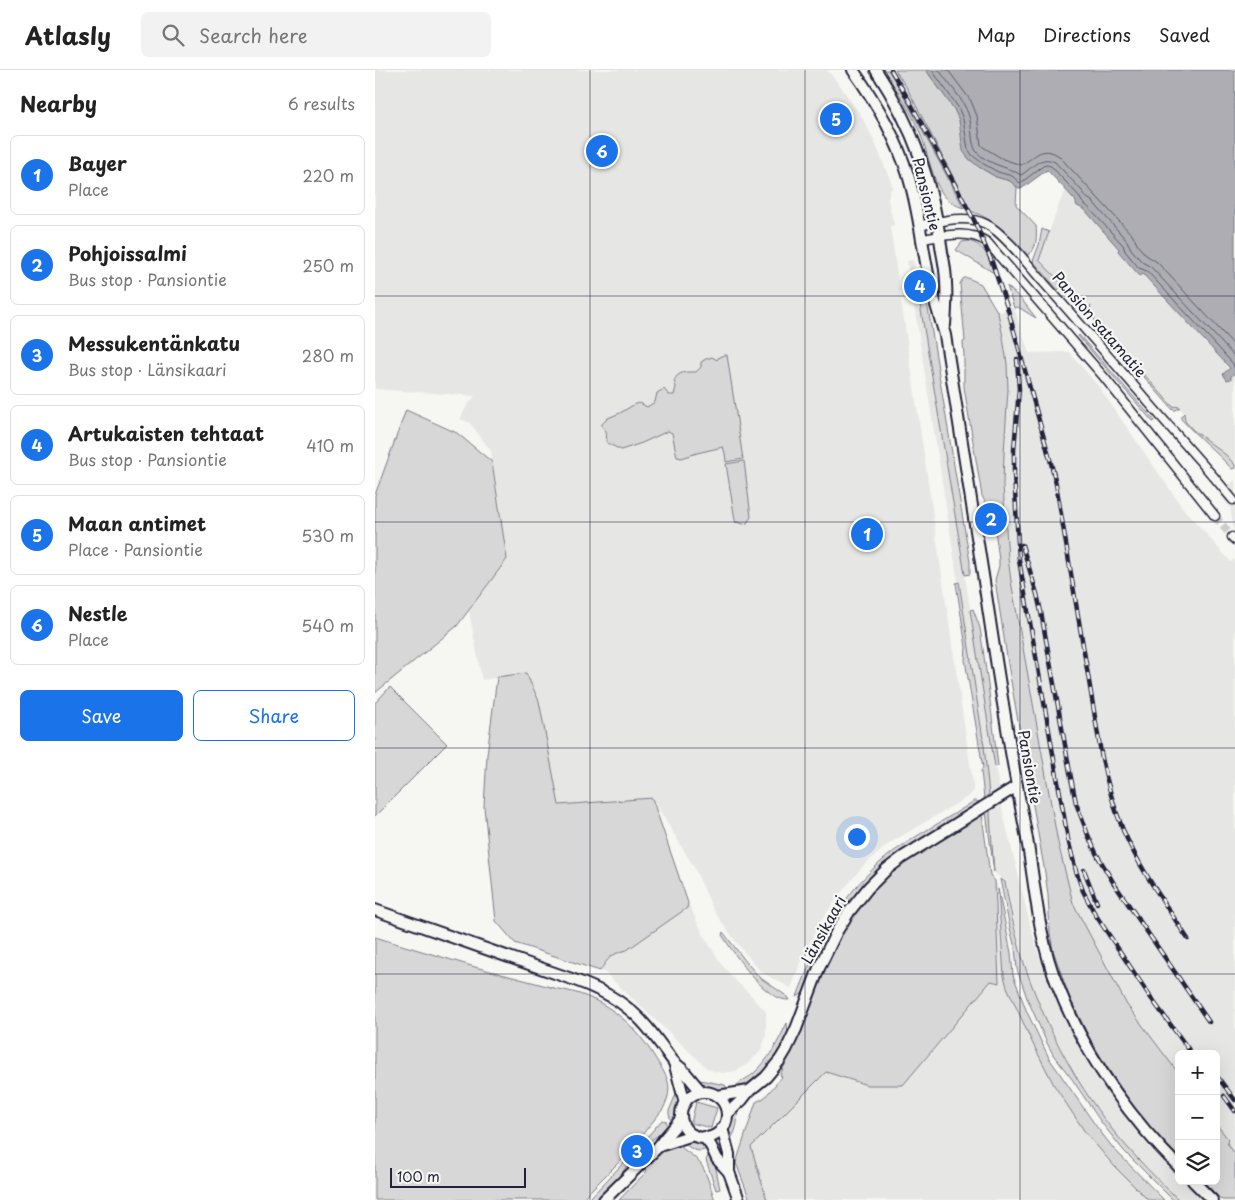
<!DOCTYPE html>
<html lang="en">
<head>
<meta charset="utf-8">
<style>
	:root { --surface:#fff; --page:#f2f2f2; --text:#222; --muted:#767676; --line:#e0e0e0; --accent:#1a73e8 }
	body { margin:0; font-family:"Playpen Sans",sans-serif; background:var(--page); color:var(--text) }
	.controls { position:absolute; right:15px; bottom:15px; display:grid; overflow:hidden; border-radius:8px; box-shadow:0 5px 20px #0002 }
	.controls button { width:45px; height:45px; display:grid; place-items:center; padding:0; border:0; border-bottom:1px solid var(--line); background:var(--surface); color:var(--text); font:25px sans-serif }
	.scale { position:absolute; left:15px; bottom:12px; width:136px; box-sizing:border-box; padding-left:5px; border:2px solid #22223b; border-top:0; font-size:14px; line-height:18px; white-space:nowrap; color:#22223b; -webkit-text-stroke:4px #f6f6f2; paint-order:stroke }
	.you { position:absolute; left:481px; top:766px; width:18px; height:18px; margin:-12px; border:4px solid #fff; border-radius:50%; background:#1a73e8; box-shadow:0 0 0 8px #1a73e833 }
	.badge { display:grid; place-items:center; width:32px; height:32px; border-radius:50%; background:var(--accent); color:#fff; font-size:16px; font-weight:700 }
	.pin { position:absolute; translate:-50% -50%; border:2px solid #fff; box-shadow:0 1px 5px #0006 }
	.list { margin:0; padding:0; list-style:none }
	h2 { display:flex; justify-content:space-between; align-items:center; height:65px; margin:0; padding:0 20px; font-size:21px }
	h2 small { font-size:16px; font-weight:400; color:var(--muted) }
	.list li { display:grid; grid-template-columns:32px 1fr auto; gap:15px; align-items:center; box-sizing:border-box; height:80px; margin:0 10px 10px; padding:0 10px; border:1px solid var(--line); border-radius:8px }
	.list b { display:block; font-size:19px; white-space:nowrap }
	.list p { margin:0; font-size:16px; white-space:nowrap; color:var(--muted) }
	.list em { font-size:16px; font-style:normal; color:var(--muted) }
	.actions { display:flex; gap:10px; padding:15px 20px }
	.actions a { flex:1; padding:11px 0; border:1px solid var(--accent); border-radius:8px; text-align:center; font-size:18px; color:var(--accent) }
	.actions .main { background:var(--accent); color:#fff }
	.icon { flex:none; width:28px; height:28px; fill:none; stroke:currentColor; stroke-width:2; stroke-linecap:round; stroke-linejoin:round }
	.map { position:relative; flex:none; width:860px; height:1130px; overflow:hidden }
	header { display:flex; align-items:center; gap:30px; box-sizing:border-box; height:70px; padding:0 25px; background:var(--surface); border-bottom:1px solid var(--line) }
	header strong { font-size:24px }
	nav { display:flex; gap:28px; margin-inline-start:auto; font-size:18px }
	.search { width:350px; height:45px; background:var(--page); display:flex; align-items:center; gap:12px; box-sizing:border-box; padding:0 18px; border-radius:8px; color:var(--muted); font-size:19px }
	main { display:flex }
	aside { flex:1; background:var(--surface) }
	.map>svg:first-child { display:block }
	.built { fill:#e6e6e4 }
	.green { fill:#d7d7d7; stroke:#7c7c89 }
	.water { fill:#adadb3; stroke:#757583 }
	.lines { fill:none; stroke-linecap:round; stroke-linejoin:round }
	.shore { stroke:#5a5a6b; stroke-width:1 }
	.minor-tunnel { stroke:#cccccd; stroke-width:8; stroke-dasharray:8 4; stroke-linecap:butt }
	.minor-casing { stroke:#22223b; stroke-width:11 }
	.tertiary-casing { stroke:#22223b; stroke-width:14 }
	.minor { stroke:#f6f6f2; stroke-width:8 }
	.tertiary { stroke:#f6f6f2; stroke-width:10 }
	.rail-casing { stroke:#22223b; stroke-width:4.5 }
	.rail { stroke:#f6f6f2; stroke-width:2.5; stroke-dasharray:8; stroke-linecap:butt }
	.grid { fill:none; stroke:#22223b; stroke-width:1; stroke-opacity:0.55 }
	.labels { text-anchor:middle; stroke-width:4.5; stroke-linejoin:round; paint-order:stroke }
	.street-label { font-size:15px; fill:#22223b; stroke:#f6f6f2 }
</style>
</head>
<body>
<header>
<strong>Atlasly</strong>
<div class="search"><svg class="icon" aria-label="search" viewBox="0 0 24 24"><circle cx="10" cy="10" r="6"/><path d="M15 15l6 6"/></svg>Search here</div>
<nav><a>Map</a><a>Directions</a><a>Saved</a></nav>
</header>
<main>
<aside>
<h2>Nearby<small>6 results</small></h2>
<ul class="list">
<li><span class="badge">1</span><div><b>Bayer</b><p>Place</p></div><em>220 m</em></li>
<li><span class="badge">2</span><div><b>Pohjoissalmi</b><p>Bus stop · Pansiontie</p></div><em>250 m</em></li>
<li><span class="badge">3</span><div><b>Messukentänkatu</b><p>Bus stop · Länsikaari</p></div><em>280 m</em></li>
<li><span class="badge">4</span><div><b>Artukaisten tehtaat</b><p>Bus stop · Pansiontie</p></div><em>410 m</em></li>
<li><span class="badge">5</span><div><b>Maan antimet</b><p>Place · Pansiontie</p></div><em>530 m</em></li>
<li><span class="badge">6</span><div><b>Nestle</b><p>Place</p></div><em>540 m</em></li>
</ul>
<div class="actions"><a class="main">Save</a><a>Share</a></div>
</aside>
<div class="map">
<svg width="860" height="1130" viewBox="0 0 860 1130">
	<rect width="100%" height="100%" fill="#f6f6f2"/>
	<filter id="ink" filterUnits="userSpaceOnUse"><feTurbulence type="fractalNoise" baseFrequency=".02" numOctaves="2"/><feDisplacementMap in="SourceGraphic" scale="10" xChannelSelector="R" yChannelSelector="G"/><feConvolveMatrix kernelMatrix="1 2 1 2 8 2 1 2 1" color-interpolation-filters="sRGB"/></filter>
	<g filter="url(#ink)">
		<g class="built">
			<path d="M0 0H452L464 14 485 44 498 68 518 117 515 120 513 130 519 155 515 156 598 714V722L594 726 515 773 489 795 468 820 443 855 426 892 416 918 386 902 361 872 339 841 319 797 277 728 184 735 164 631 151 603 107 610 94 541 132 489 116 381 95 353 85 349 92 336 100 326 0 319Z"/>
			<path d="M513 0H520L532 18 602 151 617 185 636 239 639 238 654 283 694 282 724 317 807 437 856 492 860 489V1084L852 1073 853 1069 841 1054V984H804V1004L752 935 698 833 683 773 636 511 633 488 628 397 632 294 623 243 631 240 623 214 610 181 596 150 526 21Z"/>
			<path d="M691 121 700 130 702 136 709 139 855 298 852 301 856 307V306L859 303 860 304V395L851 385 818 360 810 351V344L805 338 797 336 714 242 715 236 709 230H703L664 190 686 129Z"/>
			<path d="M538 190 591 513 628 743 657 862 664 886 675 917 689 946 715 995 731 1019 754 1051 778 1079 804 1106V1111H809L828 1130H804L760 1086 735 1057 713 1025 689 985 672 952 659 920 648 890 630 812 619 802 609 676 532 191Z"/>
			<path d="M860 410V463L859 461 855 437 844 424Z"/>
			<path d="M620 811 622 814 623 819 629 906 657 972 679 1015 710 1062 740 1097 773 1130H392L375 1077 451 1002 492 1015H528L616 911 624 913Z"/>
			<path d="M313 833 329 866 347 895 360 910 378 927 379 930 389 939 391 942V966L385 982 370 996 361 1001 347 1003 338 1001 332 998 229 902 225 901 241 863 263 842Z"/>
		</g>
		<g class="green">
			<path d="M509 0H513L526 21 589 138C581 136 573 131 567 123 558 111 553 84 547 68 538 44 523 22 509 0Z"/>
			<path d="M520 0H551L579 39 584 50 593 88 604 97 621 107 635 111 642 117 641 135 661 156C662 166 662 178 653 185 635 165 622 151 596 141L532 18Z"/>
			<path d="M667 159 674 162 664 190 703 230H709L707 232 702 231 687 216 683 220 658 191 664 175Z"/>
			<path d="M593 171C611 175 613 188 619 203L581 180 587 172Z"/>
			<path d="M589 208H593L606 214 623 243 628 267 632 294 633 319 629 383 628 415 633 488 636 511 683 773 698 833 752 935 804 1004V1087L780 1065 759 1037 741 1011 716 971 694 926 678 880 675 863 673 825 670 803 634 600 620 510 624 496V490L618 444H614L613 437 607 426 589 317V286L588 272 590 271 585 214 587 210Z"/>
			<path d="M632 216 647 230 661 248 643 237 639 238Z"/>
			<path d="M547 221 553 238 595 492V504L590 505 543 222Z"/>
			<path d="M716 236 714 242 797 336 805 337 801 340H798L712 242 713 238Z"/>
			<path d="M704 265 780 351 778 352 703 266Z"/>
			<path d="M349 285H352L368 389 351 392 350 383 348 377 322 383 307 388 302 387 297 363 293 361 267 373 246 380 232 373 231 361 226 355 233 348 245 343 260 334 265 333 272 337 280 332 282 323 289 319 294 325H299L301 317 299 311C303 301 311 302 321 302L326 297V292L331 289 337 287 342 290 344 287Z"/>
			<path d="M31 340 82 363 117 392 132 489 82 556 0 623V425Z"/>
			<path d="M809 343 810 351 818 360 851 385 860 395V398L857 399C841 381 822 367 806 349V346Z"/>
			<path d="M369 391 376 447 372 453 368 454 362 452 361 453 360 450 351 394Z"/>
			<path d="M584 512 609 676 614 724 609 728 606 701 608 698 590 590 591 577 581 513Z"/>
			<path d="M598 539 605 558 614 622 623 696 620 697 595 540Z"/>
			<path d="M151 603 164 631 184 735 277 728 313 833 312 838 252 880C236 884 233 888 225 901L140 873 121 851 109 737 112 685 122 607Z"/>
			<path d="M15 617 72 674 0 746V633Z"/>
			<path d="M599 731H601L604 732 597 738C572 754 546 767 522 785 474 819 449 869 428 923L422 927C425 917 430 908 433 898 452 853 478 812 518 782 544 763 573 749 599 731Z"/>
			<path d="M615 741V745L619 802 611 742Z"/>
			<path d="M607 745 615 805 620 811 624 913 616 911 528 1015H492L451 1002 376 1077 392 1130H375L361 1093 381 1032 389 1028 407 1007 405 1005C411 992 417 979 423 967 446 913 462 855 505 813 533 786 573 765 607 745Z"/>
			<path d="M625 809 630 812C635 838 640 864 648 890 667 949 698 1009 736 1058 757 1084 780 1107 804 1130H798L749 1081 726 1052 697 1009 679 986 672 973 652 928 642 899 640 878 635 858Z"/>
			<path d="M623 819 636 883 638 905 652 942 674 988 721 1056 738 1078 789 1130H773L740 1097 710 1062 679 1015 657 972 632 917 629 906Z"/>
			<path d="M348 862 372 893 384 907 413 927 415 930C390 932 359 883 347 865Z"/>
			<path d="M0 867 100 897 183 919C225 925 257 950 279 986 292 1007 300 1015 288 1039L249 1087 206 1130H0Z"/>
			<path d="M412 953C412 956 413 958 413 961 412 971 392 999 383 1006 376 1012 368 1017 359 1020V1018C363 1012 372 1009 378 1004 394 990 403 972 412 953Z"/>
			<path d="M325 1010 350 1015 354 1021C342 1021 331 1020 322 1012Z"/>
			<path d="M304 1021C306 1032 303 1045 297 1054L294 1044V1041L301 1024Z"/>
			<path d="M321 1032 342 1038 336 1058 316 1053Z"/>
			<path d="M362 1040C364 1049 361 1065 353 1072 352 1060 353 1049 362 1040Z"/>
			<path d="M288 1050 291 1051 293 1058 275 1071 272 1067 286 1051Z"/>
			<path d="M841 1054 853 1069 852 1073 860 1084V1130H847L828 1111H841Z"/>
			<path d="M314 1070C322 1071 328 1072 332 1079 322 1084 315 1078 307 1072Z"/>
			<path d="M302 1073C308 1081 318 1084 324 1092 331 1099 336 1120 340 1130H244L272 1101 270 1097C280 1087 289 1079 302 1073Z"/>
			<path d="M335 1084 341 1099 345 1119 341 1120 331 1090 333 1086Z"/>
			<path d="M254 1087 256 1090 239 1114 223 1130H213Z"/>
		</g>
		<path class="water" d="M551 0H860V304H859L856 306V309L852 310 848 304 855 298 768 204 765 206 763 204 743 181 744 179 709 139 702 136 700 130 672 100 646 119 642 117 635 111 621 107 604 97 593 88 588 81 584 50 579 39Z"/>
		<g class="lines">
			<g class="shore">
				<path d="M557 0 583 37 588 49 593 79 597 85 607 93 623 102 637 106 645 113C651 110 667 95 671 95 673 95 674 96 676 96L704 126 707 132 712 136 748 175 750 181 764 198 772 201 842 276 858 294 860 299"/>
				<path d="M564 0C574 15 588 28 594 46 597 55 596 74 601 81 612 95 632 96 646 105 657 99 665 84 680 92L708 122 712 128 717 131 752 171 756 179 767 192 776 197 860 287"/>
				<path d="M573 0 596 31 602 46 606 75 608 77 628 89 646 95C660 88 666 74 684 86L758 166 763 176 771 185 782 192 860 276"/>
			</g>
			<path class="minor-tunnel" d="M840 446 857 467"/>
			<g class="minor-casing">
				<g id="minor">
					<path d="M544 156C565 151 591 144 611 154 628 162 656 198 669 213 726 277 782 343 839 407L858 430"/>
					<path d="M547 169C568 166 593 159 612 172L729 307 840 446"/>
					<path d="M857 467 860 470"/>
				</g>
			</g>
			<g class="tertiary-casing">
				<g id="tertiary">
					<path d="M478 0C501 32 521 67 533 105 544 140 547 177 555 213 559 230 565 248 570 265 582 345 596 425 608 505 621 590 633 674 650 758 660 810 662 865 682 914 709 983 752 1045 804 1097"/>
					<path d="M501 0C539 58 558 113 567 182 569 192 571 202 571 213 572 226 571 241 570 255"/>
					<path d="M0 840 191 907C212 914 232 922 250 936 270 951 283 971 298 991 301 995 306 997 309 1001 315 1008 320 1015 327 1022"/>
					<path d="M299 992 310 1033"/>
					<circle cx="329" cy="1045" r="23"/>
					<path d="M342 1026 374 1021"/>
					<path d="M352 1044 367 1030 374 1021 391 1007 405 990 411 980 421 959 444 898 462 861 474 842 493 818 512 799 528 787 642 716"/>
					<path d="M347 1058 354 1084V1102L364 1130"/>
					<path d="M329 1067 336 1076 342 1089 354 1102"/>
					<path d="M284 1076 318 1065"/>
					<path d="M818 1111 837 1130"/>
					<path d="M229 1130 284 1076C291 1065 300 1058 306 1048"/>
				</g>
			</g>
			<use href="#minor" class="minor"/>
			<use href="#tertiary" class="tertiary"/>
			<g class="rail-casing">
				<g id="rail">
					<path d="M516 0 535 32 599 150 617 192 633 240 676 393 681 414 726 683C731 709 738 735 748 760 765 799 790 834 813 869"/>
					<path d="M642 289 644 319 639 380V404L644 490 693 769 701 801 708 821 720 844 776 928 817 984"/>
					<path d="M647 475 662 524 666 542 696 708 701 733 713 765 721 783 738 812 834 952"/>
					<path d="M709 800 722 833"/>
					<path d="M841 1005 860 1030"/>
					<path d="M849 1026 860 1041"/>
				</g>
			</g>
			<use href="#rail" class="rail"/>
		</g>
	</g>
	<path class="grid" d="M215 0V1130M430 0V1130M645 0V1130M0 226H860M0 452H860M0 678H860M0 904H860"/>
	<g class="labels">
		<g class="street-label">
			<text transform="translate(551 124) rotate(76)" y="5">Pansiontie</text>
			<text transform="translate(724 255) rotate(49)" y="5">Pansion satamatie</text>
			<text transform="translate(654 697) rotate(80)" y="5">Pansiontie</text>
			<text transform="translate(449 860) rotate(-61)" y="5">Länsikaari</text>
		</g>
	</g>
</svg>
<div class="controls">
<button>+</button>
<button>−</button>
<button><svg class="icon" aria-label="layers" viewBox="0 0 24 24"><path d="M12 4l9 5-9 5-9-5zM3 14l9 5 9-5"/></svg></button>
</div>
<div class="scale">100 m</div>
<div class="you"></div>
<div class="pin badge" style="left:492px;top:464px">1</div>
<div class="pin badge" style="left:616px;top:449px">2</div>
<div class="pin badge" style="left:262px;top:1081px">3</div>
<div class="pin badge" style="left:545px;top:216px">4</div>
<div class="pin badge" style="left:461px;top:49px">5</div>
<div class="pin badge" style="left:227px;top:81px">6</div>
</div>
</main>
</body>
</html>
